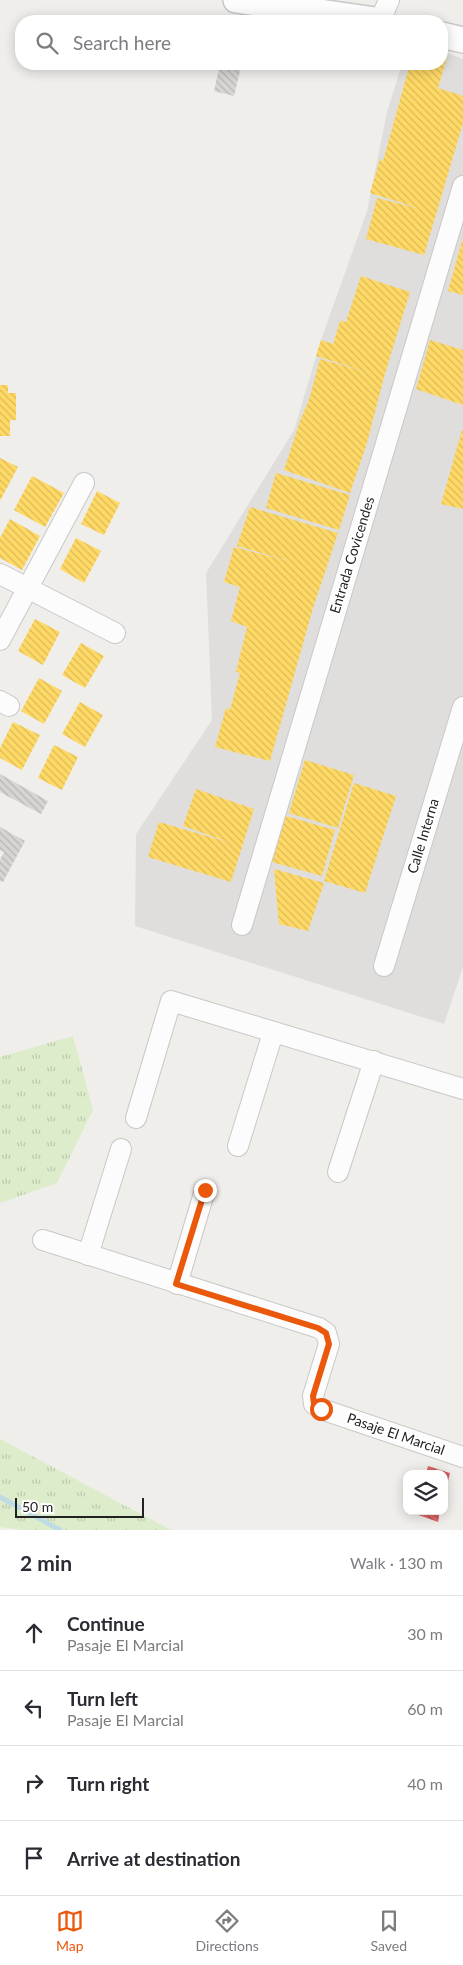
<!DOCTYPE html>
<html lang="en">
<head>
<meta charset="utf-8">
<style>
	:root { --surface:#fff; --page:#f7f7f7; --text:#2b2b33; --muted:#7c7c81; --line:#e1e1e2; --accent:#ea580c }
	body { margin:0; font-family:Lato,sans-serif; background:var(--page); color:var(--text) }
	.controls { position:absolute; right:15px; bottom:15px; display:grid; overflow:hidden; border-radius:10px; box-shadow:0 2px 12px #0003 }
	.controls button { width:45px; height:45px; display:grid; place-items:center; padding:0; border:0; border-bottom:1px solid var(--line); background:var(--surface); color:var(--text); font:25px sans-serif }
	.scale { position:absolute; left:15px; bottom:12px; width:129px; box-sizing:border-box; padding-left:5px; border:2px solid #222; border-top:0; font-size:14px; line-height:18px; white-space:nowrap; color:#222; -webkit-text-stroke:4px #fff; paint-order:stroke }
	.stop { position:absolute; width:15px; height:15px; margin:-11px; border:4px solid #ea580c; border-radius:50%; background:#fff }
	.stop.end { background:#ea580c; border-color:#fff; box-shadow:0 1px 5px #0008 }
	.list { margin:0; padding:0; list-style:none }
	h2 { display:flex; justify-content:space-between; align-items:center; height:65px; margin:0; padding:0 20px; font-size:21px }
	h2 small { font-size:16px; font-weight:400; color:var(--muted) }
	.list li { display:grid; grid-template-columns:32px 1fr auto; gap:15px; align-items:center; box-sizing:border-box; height:75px; padding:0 20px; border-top:1px solid var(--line) }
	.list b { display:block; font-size:19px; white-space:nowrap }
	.list p { margin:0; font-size:16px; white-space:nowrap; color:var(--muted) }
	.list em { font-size:16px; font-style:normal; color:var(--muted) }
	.icon { flex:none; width:28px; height:28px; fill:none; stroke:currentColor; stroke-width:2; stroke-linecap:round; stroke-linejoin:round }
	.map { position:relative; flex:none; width:463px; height:1530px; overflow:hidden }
	.search { position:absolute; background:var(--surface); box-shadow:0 2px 12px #0003; left:15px; right:15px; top:15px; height:55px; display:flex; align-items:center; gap:12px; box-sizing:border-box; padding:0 18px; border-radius:20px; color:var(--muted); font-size:19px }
	.sheet { height:365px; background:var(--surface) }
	nav { display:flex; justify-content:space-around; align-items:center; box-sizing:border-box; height:70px; border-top:1px solid var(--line); background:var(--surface); font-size:14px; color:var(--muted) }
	nav a { display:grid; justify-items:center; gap:2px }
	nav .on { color:var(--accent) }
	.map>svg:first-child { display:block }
	.residential { fill:#dfdedc }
	.grass { fill:url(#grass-tufts) }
	.homes { fill:url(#homes-back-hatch) }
	.shops { fill:url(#shops-back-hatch) }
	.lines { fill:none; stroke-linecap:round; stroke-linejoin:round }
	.stream { stroke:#bfdbe3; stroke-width:5 }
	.building { fill:url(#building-back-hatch) }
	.minor-casing { stroke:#c9c8c7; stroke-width:22 }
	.tertiary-casing { stroke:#c9c8c7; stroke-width:28 }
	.minor { stroke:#fdfcfc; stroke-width:20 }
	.tertiary { stroke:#fdfcfc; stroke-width:25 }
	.route { stroke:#ea580c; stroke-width:6 }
	.labels { text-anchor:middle; stroke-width:5; stroke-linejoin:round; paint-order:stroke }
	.street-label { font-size:14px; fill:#222; stroke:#fff }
</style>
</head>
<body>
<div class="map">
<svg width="463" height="1530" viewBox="0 0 463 1530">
	<defs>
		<pattern id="grass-tufts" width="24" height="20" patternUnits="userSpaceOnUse" patternTransform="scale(1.25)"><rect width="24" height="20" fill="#ddeccb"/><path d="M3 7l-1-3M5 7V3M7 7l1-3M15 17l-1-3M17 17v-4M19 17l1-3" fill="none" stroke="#bdcaae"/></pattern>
		<pattern id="homes-back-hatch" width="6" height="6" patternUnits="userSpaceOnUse" patternTransform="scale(1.25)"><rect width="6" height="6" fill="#ffd966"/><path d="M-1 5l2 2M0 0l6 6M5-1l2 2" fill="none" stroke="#daba58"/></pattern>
		<pattern id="shops-back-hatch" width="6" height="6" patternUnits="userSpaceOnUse" patternTransform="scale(1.25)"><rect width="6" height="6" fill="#e06666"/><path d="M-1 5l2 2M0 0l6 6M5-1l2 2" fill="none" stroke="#b55454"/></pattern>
		<pattern id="building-back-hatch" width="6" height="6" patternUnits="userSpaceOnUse" patternTransform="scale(1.25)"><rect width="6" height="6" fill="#d7d4d2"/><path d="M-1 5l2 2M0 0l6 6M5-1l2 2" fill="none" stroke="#b8b6b4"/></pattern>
	</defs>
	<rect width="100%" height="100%" fill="#f0eeeb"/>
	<path class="residential" d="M442 51 463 59V967L444 1024 135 926 136 834 212 720 206 573 294 430 321 340 367 211 387 112 402 64H442Z"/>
	<g class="grass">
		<path d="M73 1036 93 1110 57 1183 0 1203V1057Z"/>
		<path d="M0 1439 171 1530H23L0 1527Z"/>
	</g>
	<g class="homes">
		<path d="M442 51 448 53 438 88 463 96V123L424 255 366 239 377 198 421 209 370 193 380 159 383 161 410 64H442Z"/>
		<path d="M462 241H463V295L448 291Z"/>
		<path d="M361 276 410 292 384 377 367 443 350 493 284 470 300 421 309 400 320 359 364 371 316 356 321 340 333 344 340 321 346 322Z"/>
		<path d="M430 340 463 350V405L416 389Z"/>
		<path d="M0 385H8V393H16V420H10V436H0Z"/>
		<path d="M462 430H463V509L441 504Z"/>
		<path d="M0 458 18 467 0 501Z"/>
		<path d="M276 473 350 495 339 530 266 508Z"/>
		<path d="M32 476 64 493 45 527 14 510Z"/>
		<path d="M97 491 120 503 104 535 81 524Z"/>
		<path d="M250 507 338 533 313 608 270 761 215 747 226 708 230 710 240 673 236 672 247 627 231 621 240 587 224 582 234 547 292 562 237 546Z"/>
		<path d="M10 519 40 536 22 570 0 558V538Z"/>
		<path d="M76 538 101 551 84 583 60 569Z"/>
		<path d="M35 619 60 632 43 665 18 651Z"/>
		<path d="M81 643 104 656 85 688 62 675Z"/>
		<path d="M39 678 62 691 44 724 21 711Z"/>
		<path d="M80 702 103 715 85 747 62 734Z"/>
		<path d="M13 722 40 735 22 770 0 758V748Z"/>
		<path d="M54 745 78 757 62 790 38 778Z"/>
		<path d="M305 760 354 775 338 828 289 813Z"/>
		<path d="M354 783 396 796 365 893 324 881Z"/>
		<path d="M196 789 254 809 231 882 148 857 159 822 231 843 183 826Z"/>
		<path d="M286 816 335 830 322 876 272 862Z"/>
		<path d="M274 869 324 883 308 931 279 924Z"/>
	</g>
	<g class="shops">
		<path d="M428 1466 450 1473 445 1494 444 1474H426Z"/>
		<path d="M413 1511H440L438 1522 413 1513Z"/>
	</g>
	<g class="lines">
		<path class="stream" d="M0 1497 60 1530"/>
	</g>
	<g class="building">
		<path d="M231 16 252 21H230Z"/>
		<path d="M220 64H248L247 66 241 67 234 96 214 91Z"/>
		<path d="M0 774 48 801 41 814 0 792Z"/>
		<path d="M0 827 25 841 3 882 0 881V860L4 852 0 850Z"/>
	</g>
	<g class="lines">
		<g class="minor-casing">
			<g id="minor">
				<path d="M380 21 389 0"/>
				<path d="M0 574 115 633"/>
				<path d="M0 640 84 483"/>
				<path d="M0 701 9 706"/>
				<path d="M242 925 463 186"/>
				<path d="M384 966 463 707"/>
				<path d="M136 1118 171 1001 463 1089"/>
				<path d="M238 1146 273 1033"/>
				<path d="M338 1172 374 1061"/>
				<path d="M43 1240 319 1328 326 1333 329 1344 313 1396 314 1404 321 1409 463 1457"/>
				<path d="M88 1255 121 1149"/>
				<path d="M177 1284 205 1190"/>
			</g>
		</g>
		<g class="tertiary-casing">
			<g id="tertiary">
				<path d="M236 0 382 21"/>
				<path d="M442 35 463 40"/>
			</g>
		</g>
		<use href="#minor" class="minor"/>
		<use href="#tertiary" class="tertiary"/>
	</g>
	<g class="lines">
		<path class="route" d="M205 1190 176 1284 318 1328 326 1333 329 1344 313 1396 314 1404 321 1409"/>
	</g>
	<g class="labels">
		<g class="street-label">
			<text transform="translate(352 555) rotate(-73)" y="5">Entrada Covicendes</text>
			<text transform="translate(423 836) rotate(-73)" y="5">Calle Interna</text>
			<text transform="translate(396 1434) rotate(19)" y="5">Pasaje El Marcial</text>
		</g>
	</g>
</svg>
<div class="controls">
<button><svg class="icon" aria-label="layers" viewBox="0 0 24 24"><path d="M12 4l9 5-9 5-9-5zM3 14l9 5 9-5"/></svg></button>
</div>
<div class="scale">50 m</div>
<div class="stop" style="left:321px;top:1409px"></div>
<div class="stop end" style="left:205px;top:1190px"></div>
<div class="search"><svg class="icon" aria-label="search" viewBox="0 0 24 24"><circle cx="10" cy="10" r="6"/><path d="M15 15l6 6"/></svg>Search here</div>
</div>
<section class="sheet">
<h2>2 min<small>Walk · 130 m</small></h2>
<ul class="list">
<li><svg class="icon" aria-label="ahead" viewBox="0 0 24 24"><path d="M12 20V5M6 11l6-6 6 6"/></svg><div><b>Continue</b><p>Pasaje El Marcial</p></div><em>30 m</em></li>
<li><svg class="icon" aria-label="left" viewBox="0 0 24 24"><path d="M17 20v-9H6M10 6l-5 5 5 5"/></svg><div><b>Turn left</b><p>Pasaje El Marcial</p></div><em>60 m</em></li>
<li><svg class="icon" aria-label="right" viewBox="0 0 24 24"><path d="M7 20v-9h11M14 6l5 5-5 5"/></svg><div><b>Turn right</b></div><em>40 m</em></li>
<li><svg class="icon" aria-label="arrive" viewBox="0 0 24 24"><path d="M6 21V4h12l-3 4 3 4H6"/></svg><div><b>Arrive at destination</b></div></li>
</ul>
</section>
<nav>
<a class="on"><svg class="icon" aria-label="map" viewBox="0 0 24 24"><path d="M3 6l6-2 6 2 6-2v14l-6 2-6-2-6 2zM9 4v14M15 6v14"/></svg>Map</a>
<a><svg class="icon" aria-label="directions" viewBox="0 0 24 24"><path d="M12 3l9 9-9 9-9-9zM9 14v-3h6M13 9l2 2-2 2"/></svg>Directions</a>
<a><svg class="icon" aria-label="saved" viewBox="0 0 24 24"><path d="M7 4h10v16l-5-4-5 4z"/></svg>Saved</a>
</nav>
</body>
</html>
